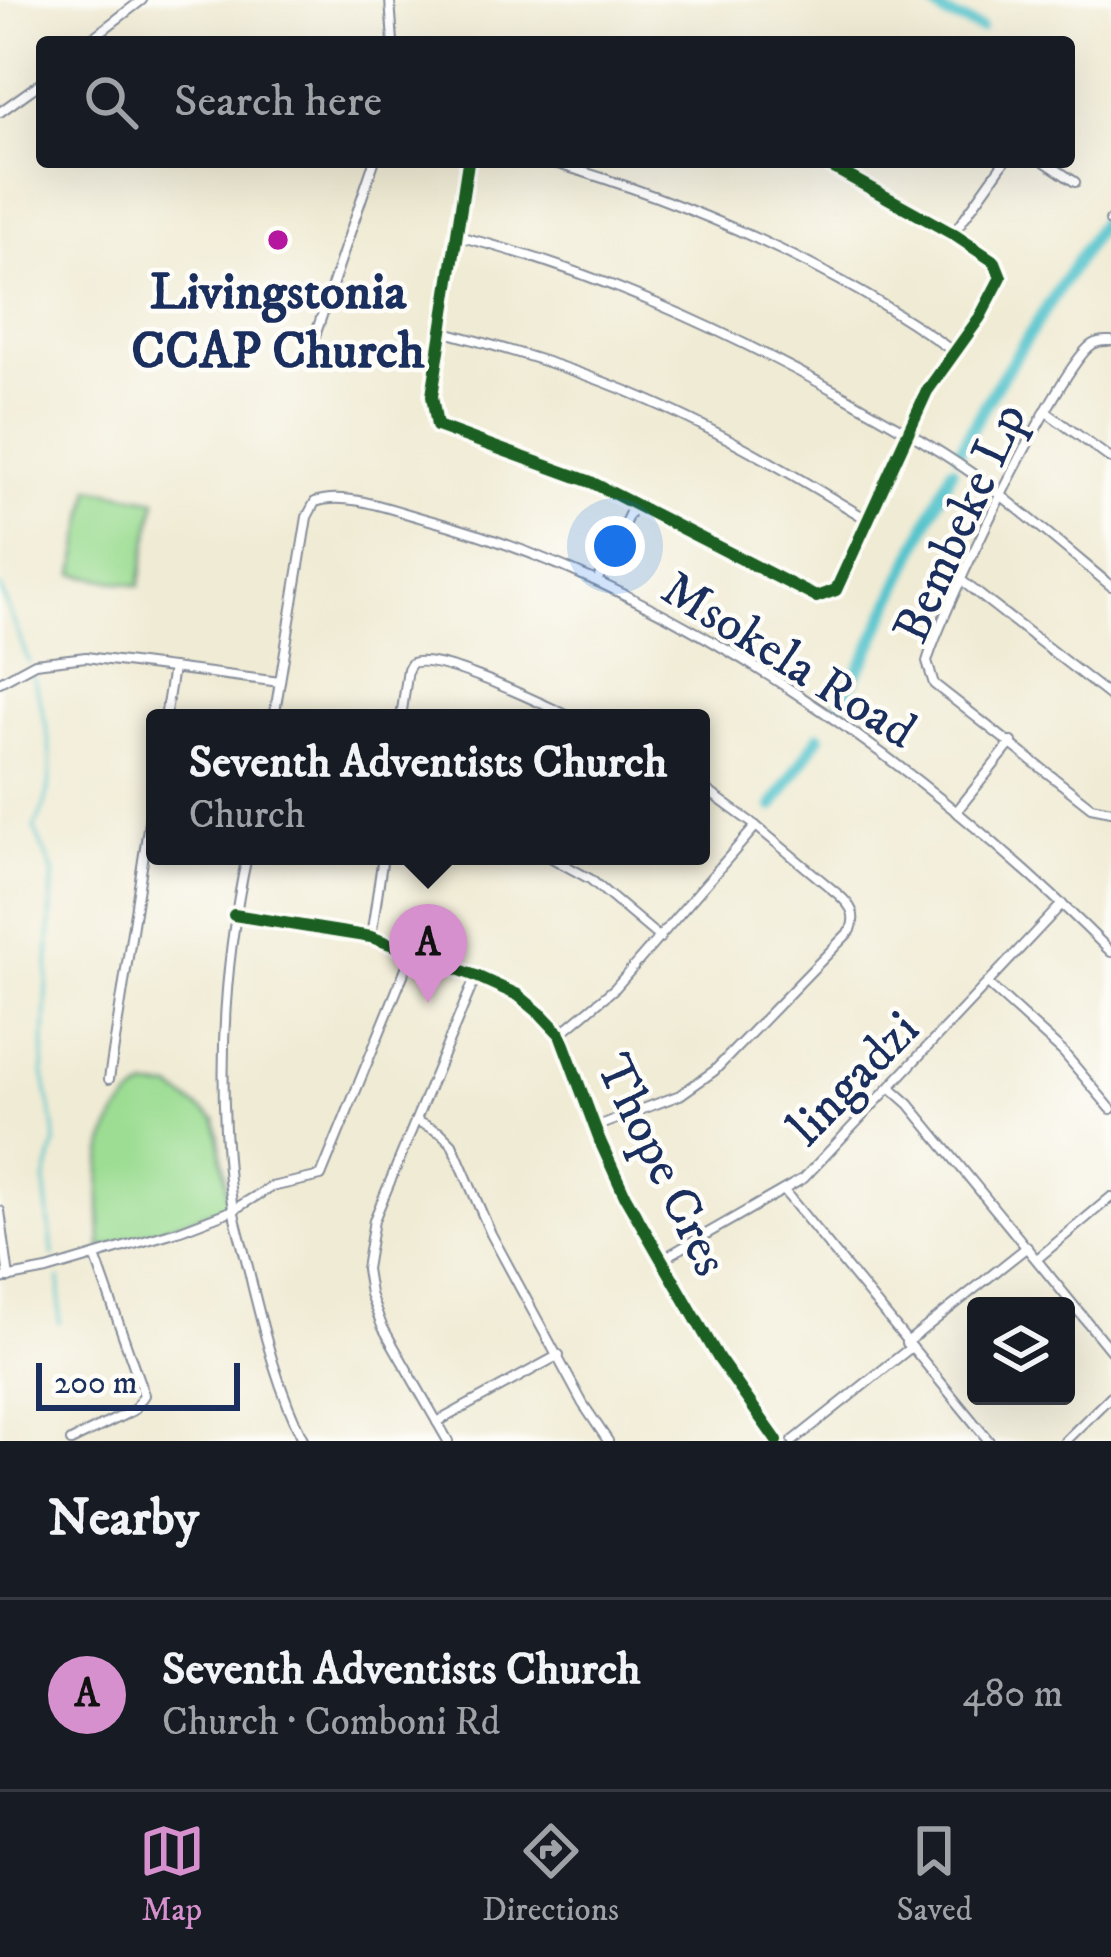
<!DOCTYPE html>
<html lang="en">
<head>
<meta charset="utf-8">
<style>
	:root { --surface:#171b24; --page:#242831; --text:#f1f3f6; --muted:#9ea1a6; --line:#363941; --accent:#d690ce }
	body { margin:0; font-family:"IM FELL DW Pica",serif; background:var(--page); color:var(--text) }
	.controls { position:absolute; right:36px; bottom:36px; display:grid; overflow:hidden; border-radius:12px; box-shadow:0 12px 48px #0002 }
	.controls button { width:108px; height:108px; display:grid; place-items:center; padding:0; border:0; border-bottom:3px solid var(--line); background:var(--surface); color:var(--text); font:60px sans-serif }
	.scale { position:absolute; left:36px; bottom:30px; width:204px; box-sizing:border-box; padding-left:12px; border:6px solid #1b2f5e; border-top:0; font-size:33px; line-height:42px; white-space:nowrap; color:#1b2f5e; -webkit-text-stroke:9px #fdfcf7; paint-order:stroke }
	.you { position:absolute; left:615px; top:546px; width:42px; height:42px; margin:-30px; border:9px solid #fff; border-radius:50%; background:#1a73e8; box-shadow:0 0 0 18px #1a73e833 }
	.badge { display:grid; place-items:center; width:78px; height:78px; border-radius:50%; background:var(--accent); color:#111; font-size:39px; font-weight:700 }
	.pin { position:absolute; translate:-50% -99px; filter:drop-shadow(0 3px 6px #0008) }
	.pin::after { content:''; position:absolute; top:63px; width:42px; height:36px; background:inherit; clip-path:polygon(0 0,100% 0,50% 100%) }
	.popup { position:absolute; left:146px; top:709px; width:564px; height:156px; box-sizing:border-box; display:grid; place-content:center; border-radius:12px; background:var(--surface); filter:drop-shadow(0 3px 9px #0005); font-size:39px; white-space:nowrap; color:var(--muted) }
	.popup b { font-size:45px; color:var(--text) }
	.popup::after { content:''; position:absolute; left:50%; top:100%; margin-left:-24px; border:24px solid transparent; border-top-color:var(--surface) }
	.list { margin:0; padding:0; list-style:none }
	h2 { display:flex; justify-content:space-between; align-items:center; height:156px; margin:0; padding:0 48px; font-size:51px }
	h2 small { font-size:39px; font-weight:400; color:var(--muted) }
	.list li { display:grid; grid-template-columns:78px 1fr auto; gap:36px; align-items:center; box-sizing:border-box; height:192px; padding:0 48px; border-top:3px solid var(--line) }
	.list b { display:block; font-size:45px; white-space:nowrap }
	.list p { margin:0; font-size:39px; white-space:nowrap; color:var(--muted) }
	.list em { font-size:39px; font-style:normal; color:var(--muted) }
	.icon { flex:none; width:66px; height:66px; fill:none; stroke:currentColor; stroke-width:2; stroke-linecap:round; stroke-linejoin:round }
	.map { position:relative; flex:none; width:1111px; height:1441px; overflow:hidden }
	.search { position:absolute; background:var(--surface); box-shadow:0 12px 48px #0002; left:36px; right:36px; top:36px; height:132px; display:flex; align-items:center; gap:30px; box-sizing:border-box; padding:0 42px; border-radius:12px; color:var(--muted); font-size:45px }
	.sheet { height:348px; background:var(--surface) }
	nav { display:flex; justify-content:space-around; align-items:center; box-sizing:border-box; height:168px; border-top:3px solid var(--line); background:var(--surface); font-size:33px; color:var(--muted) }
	nav a { display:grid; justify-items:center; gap:6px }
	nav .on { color:var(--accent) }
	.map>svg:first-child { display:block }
	.green { fill:#9cdd93; stroke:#5c8678; stroke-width:3 }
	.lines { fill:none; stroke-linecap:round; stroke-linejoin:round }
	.stream { stroke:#58c5cd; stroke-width:3 }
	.river { stroke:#58c5cd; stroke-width:12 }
	.street-casing { stroke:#868d99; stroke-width:12 }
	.street { stroke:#fff; stroke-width:8 }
	.cycleway-casing { stroke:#fdfcf7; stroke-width:20 }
	.cycleway { stroke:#1b5e20; stroke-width:12 }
	.poi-dot { fill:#b5179e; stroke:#fdfcf7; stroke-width:4.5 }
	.labels { text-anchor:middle; stroke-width:9; stroke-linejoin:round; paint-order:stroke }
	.poi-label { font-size:51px; font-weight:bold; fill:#1b2f5e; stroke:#fdfcf7 }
	.street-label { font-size:51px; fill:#1b2f5e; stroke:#fdfcf7 }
</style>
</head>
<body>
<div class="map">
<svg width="1111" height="1441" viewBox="0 0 1111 1441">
	<rect width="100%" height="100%" fill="#fdfcf7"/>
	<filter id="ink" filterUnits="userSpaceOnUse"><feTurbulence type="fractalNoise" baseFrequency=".00833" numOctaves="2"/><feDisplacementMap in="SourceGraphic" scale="24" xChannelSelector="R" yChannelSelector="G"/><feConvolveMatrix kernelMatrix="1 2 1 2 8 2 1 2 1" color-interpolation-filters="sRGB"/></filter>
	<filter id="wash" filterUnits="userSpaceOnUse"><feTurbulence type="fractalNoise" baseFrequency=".004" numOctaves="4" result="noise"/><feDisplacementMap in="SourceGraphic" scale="48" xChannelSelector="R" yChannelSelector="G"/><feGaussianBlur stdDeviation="2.7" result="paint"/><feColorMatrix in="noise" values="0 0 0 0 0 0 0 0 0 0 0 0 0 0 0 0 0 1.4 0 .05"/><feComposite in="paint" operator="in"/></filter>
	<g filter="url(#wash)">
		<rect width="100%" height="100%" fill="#f0ebd4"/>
		<g class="green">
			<path d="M91 488 156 500 139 586 74 574Z"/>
			<path d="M147 1088 172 1089 216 1120 229 1206 101 1249C101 1194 89 1118 147 1088Z"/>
		</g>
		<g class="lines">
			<g class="stream">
				<path d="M0 587 29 662"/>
				<path d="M32 674C48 723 63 782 34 827L53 872 43 1071 54 1127 55 1144 45 1182 53 1256"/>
				<path d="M59 1323 60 1279"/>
			</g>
			<g class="river">
				<path d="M927 0 945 14 980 28"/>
				<path d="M958 453 995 388 1111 208"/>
				<path d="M840 703 866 657 952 469"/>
				<path d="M773 806 819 736"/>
			</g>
		</g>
	</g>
	<g filter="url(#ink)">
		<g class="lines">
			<g class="street-casing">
				<g id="street">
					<path d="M390 0 393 42"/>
					<path d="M87 42 142 0"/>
					<path d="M0 112 42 82"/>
					<path d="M468 162 432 396 437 426 591 482 816 597 836 590 927 391 980 317 1001 277 995 262 953 234 823 162"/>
					<path d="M551 162C688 202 839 268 954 352"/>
					<path d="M1045 162 1075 182"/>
					<path d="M1110 221 1111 222"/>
					<path d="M953 234 1004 162"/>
					<path d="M458 236C594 270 721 328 844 396 891 423 940 449 984 482 1027 515 1069 551 1111 586"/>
					<path d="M441 331C511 350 583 371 650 401 726 434 797 477 868 520"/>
					<path d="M315 336 374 162"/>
					<path d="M1111 341C1104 341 1100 340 1093 344 1060 363 939 617 927 662L934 684 1091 807 1111 811"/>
					<path d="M1045 411 1111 459"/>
					<path d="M597 581 635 502"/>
					<path d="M962 581 1111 697"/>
					<path d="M0 682 35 663 86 657 280 682"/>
					<path d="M165 718 173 668"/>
					<path d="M274 718 307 517 315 502C345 491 392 510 422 518 676 585 927 768 1111 952"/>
					<path d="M401 718 408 669 412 663C440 653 542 704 573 718"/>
					<path d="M956 812 1012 742"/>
					<path d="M247 856C227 948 220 1036 225 1130 227 1157 228 1186 234 1213 239 1236 247 1260 252 1284 265 1337 279 1392 304 1441"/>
					<path d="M548 856 590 879 660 938"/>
					<path d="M234 915 371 937 476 976 518 995 542 1015 560 1034 600 1141 625 1196 719 1359 777 1441"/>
					<path d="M371 937 383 856"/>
					<path d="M989 985 1063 1052 1111 1109"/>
					<path d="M560 1034 615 988 756 826"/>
					<path d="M109 1079 155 783"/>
					<path d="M892 1089 909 1104 1111 1351"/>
					<path d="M417 1121 441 1133 452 1144 491 1234 583 1404 608 1441"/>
					<path d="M595 1127 680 1095 714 1071 851 930C857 914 851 906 839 895L756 826 701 786"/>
					<path d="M785 1192 989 1441"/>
					<path d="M0 1211 9 1278"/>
					<path d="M1037 1259 1111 1197"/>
					<path d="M661 1260 804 1178 1062 904"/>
					<path d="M0 1279 47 1270 178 1231 233 1210 271 1187 321 1176 412 953"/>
					<path d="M906 1343 1027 1247"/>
					<path d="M437 1422 559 1355"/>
					<path d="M71 1441 134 1410 144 1395 95 1256"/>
					<path d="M448 1441 382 1326 370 1294 366 1269 374 1220 476 976"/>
					<path d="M793 1441 910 1348"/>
					<path d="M1065 1441 1111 1396"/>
				</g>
			</g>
			<use href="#street" class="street"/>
			<g class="cycleway-casing">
				<g id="cycleway">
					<path d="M468 162 432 396 437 426 591 482 816 597 836 590 927 391 980 317 1001 277 995 262 953 234 823 162"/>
					<path d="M234 915 371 937 476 976 518 995 542 1015 560 1034 600 1141 625 1196 719 1359 777 1441"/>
				</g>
			</g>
			<use href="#cycleway" class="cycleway"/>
		</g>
	</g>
	<circle class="poi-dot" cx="278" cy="240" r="12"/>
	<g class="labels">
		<g class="poi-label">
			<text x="278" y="308">Livingstonia<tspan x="278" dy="59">CCAP Church</tspan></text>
		</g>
		<g class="street-label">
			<text transform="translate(958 522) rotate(-66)" y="18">Bembeke Lp</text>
			<text transform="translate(790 658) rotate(32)" y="18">Msokela Road</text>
			<text transform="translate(852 1077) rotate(-46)" y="18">lingadzi</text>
			<text transform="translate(664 1164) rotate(64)" y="18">Thope Cres</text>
		</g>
	</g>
</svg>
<div class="controls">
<button><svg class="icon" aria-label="layers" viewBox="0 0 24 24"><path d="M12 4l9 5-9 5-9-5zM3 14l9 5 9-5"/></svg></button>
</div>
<div class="scale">200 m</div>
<div class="you"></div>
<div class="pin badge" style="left:428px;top:1003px">A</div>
<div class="popup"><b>Seventh Adventists Church</b>Church</div>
<div class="search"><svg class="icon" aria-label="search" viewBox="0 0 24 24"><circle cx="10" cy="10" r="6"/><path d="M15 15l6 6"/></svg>Search here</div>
</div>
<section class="sheet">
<h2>Nearby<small></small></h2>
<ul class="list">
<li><span class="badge">A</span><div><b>Seventh Adventists Church</b><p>Church · Comboni Rd</p></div><em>480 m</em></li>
</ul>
</section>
<nav>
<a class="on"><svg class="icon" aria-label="map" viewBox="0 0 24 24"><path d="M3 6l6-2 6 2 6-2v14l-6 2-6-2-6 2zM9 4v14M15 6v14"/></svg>Map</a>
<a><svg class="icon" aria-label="directions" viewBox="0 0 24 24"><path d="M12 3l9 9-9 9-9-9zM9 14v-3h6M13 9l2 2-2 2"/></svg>Directions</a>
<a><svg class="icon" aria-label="saved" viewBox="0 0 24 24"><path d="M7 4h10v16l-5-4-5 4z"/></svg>Saved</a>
</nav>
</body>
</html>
